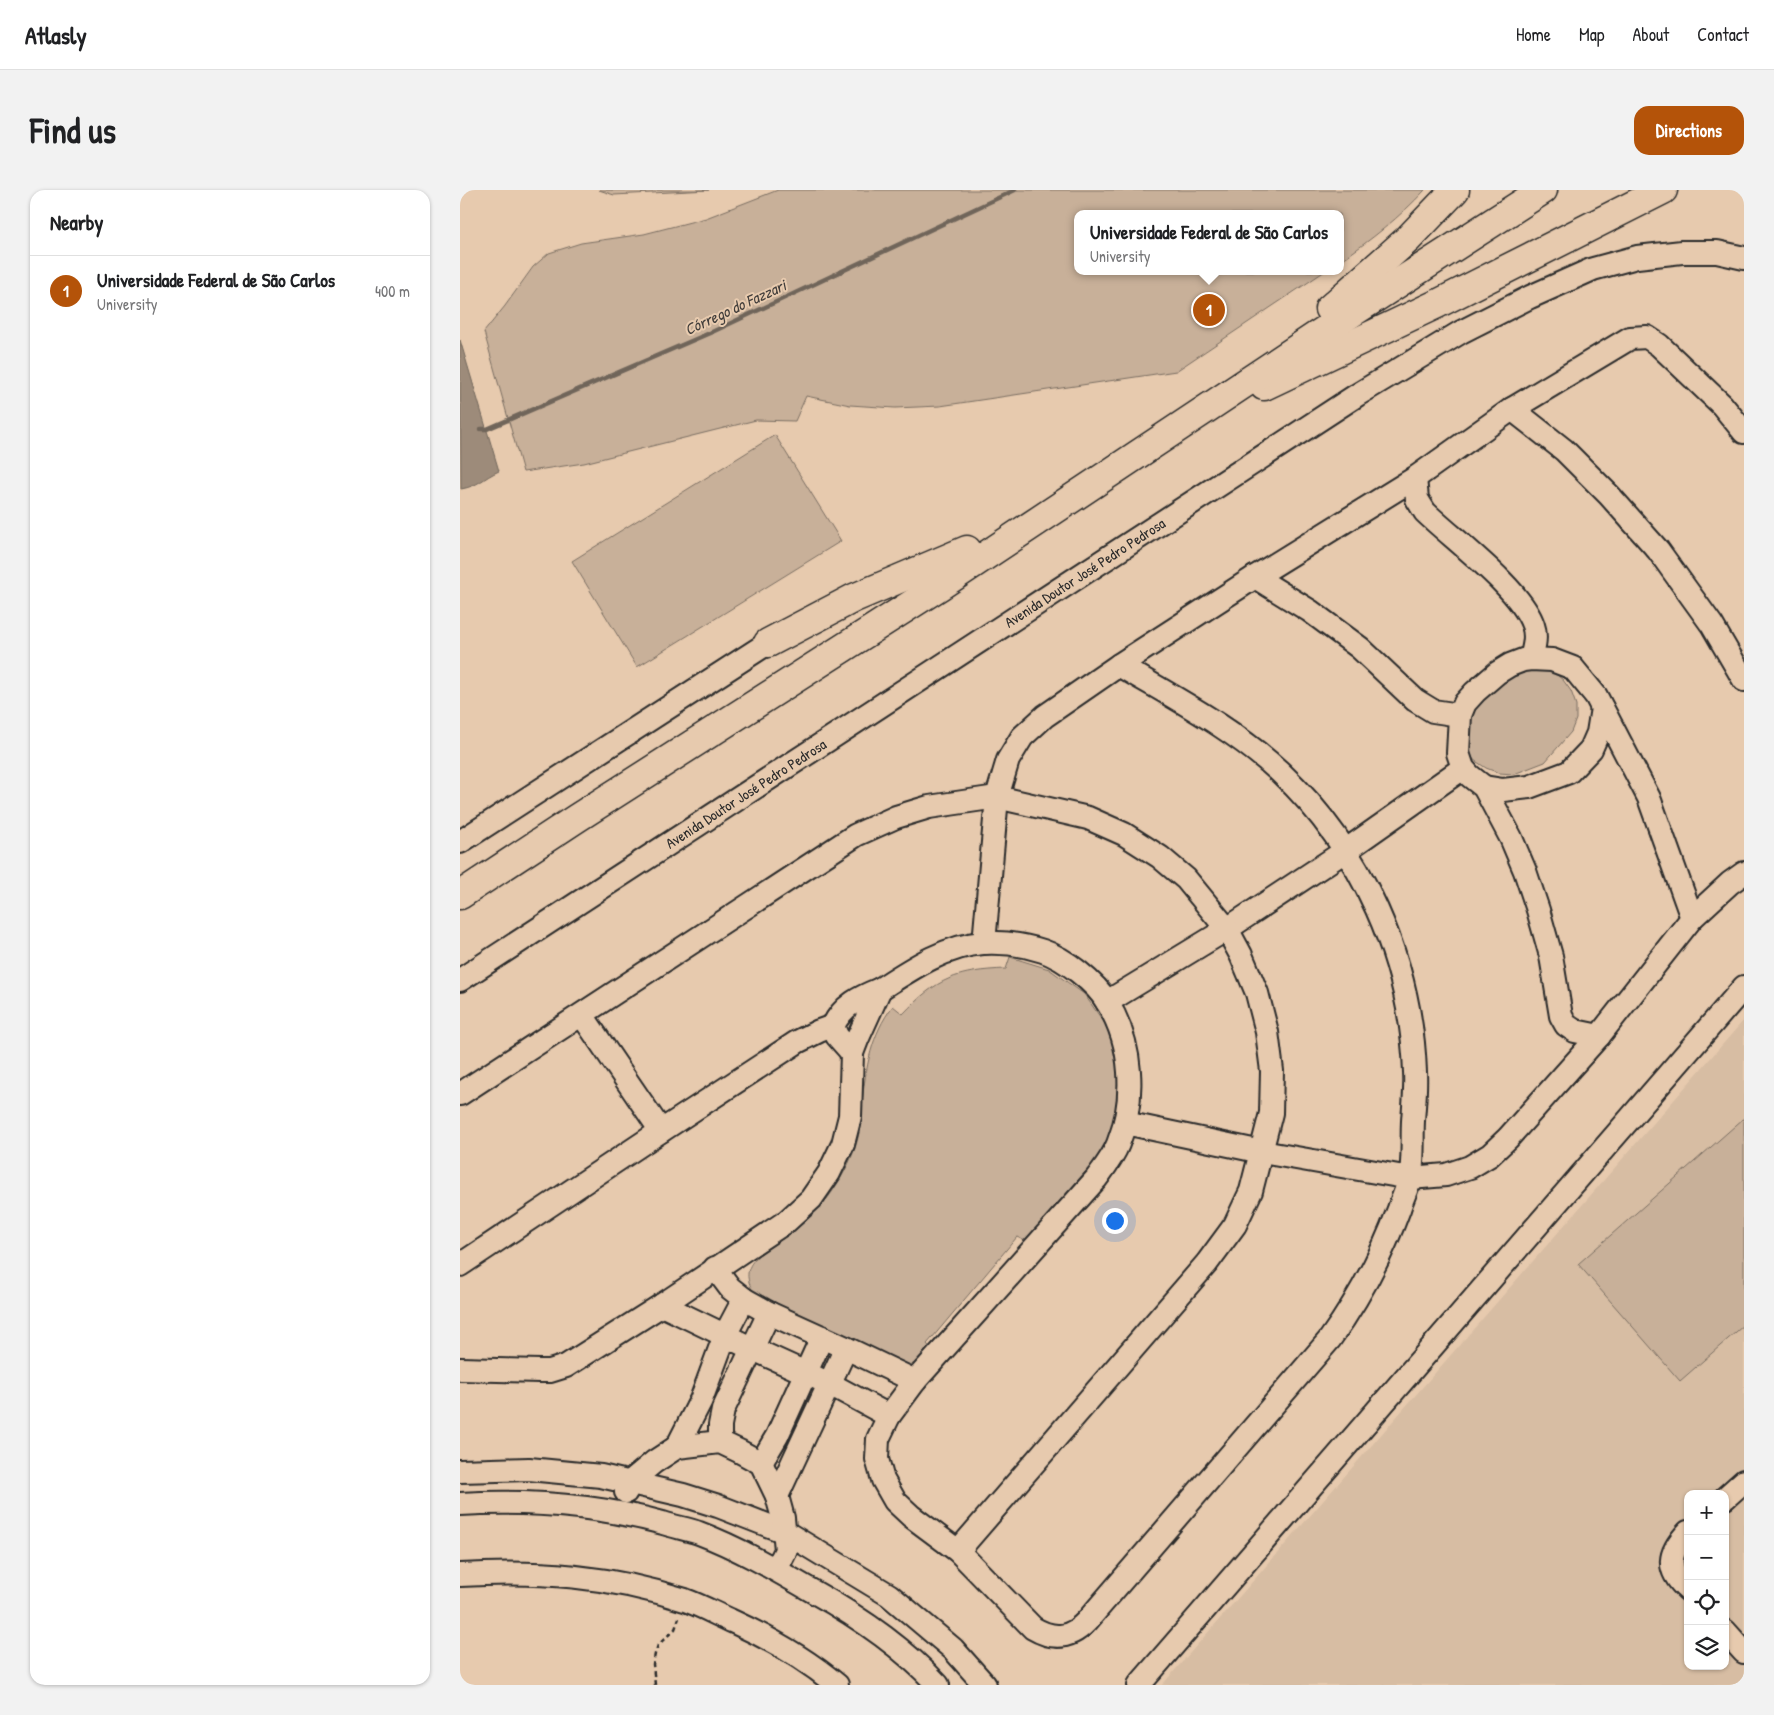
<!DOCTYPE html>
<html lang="en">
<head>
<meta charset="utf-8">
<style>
	:root { --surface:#fff; --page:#f2f2f2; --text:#202124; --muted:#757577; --line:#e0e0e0; --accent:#b45309 }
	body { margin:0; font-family:"Patrick Hand",sans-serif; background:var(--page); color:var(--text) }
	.controls { position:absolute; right:15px; bottom:15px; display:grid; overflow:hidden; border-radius:10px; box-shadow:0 1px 4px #0004 }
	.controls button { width:45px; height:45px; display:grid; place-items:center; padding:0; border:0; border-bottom:1px solid var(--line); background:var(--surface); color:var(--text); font:25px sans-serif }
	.you { position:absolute; left:654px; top:1030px; width:18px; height:18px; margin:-12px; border:4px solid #fff; border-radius:50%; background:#1a73e8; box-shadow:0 0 0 8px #1a73e833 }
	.badge { display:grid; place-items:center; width:32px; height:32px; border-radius:50%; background:var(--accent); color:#fff; font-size:16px; font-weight:700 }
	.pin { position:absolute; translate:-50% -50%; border:2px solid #fff; box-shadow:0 1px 5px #0006 }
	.popup { position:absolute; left:614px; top:20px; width:270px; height:65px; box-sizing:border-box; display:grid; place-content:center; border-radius:10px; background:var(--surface); filter:drop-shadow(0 1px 4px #0005); font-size:16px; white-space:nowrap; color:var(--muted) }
	.popup b { font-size:19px; color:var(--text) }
	.popup::after { content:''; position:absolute; left:50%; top:100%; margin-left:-10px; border:10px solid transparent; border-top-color:var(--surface) }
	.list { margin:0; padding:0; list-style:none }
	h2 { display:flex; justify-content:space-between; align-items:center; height:65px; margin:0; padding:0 20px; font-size:21px }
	h2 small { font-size:16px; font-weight:400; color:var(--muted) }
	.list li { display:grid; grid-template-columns:32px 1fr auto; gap:15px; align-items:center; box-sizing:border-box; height:70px; padding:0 20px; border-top:1px solid var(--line) }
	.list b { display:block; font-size:19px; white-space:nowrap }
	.list p { margin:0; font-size:16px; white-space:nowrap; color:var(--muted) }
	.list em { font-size:16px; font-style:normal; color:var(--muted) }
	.icon { flex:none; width:28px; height:28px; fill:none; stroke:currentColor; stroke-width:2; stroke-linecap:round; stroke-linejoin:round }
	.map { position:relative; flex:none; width:1284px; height:1495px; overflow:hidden; border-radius:15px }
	header { display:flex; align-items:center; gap:30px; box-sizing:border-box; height:70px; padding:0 25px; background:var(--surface); border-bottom:1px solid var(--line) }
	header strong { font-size:24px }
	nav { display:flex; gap:28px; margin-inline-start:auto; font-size:18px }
	.intro { display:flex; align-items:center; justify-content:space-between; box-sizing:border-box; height:120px; padding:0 30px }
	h1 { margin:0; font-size:35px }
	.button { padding:12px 22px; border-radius:15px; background:var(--accent); color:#fff; font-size:18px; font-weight:700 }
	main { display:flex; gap:30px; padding:0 30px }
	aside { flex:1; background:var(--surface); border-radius:15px; box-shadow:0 1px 4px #0004 }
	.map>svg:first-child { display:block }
	.built { fill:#d7bda3; fill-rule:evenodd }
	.green { fill:#c8b099; stroke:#7a6e62 }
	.water { fill:#9d8b7a; stroke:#6f655a }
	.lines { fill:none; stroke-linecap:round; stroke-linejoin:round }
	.stream { stroke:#6f655a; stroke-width:4.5 }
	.minor-casing { stroke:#2b2b2b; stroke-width:26 }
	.highway-casing { stroke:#2b2b2b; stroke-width:31 }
	.path { stroke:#2b2b2b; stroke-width:2.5; stroke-dasharray:5 4; stroke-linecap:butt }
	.minor { stroke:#e7caae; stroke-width:22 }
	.highway { stroke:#e7caae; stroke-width:28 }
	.labels { text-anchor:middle; stroke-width:4; stroke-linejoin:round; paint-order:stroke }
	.street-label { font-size:15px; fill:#2b2b2b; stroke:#e7caae }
	.water-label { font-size:16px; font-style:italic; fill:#423e3b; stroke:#e7caae }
</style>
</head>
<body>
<header>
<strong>Atlasly</strong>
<nav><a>Home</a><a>Map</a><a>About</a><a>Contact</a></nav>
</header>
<div class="intro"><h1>Find us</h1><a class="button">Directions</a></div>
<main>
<aside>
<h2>Nearby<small></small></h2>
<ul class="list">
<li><span class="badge">1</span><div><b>Universidade Federal de São Carlos</b><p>University</p></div><em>400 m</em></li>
</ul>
</aside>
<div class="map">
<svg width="1284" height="1495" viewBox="0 0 1284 1495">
	<rect width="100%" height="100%" fill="#e7caae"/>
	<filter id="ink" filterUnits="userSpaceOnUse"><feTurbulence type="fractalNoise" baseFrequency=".02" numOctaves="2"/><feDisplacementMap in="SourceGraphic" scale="10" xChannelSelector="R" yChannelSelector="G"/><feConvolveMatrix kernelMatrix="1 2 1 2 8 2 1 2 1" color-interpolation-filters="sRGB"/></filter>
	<g filter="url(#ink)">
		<path class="built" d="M1284 830V1495H702ZM1228 1304H1265V1476H1228Z"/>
		<g class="green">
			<path d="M139 0H249L154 5Z"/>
			<path d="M318 0H965C940 27 911 50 880 71V24H618V81H865L716 181 480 216 435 218 390 215 346 206 335 231 296 230 124 273 63 282 24 142 45 116 73 77 89 63 121 53 184 44 246 28Z"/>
			<path d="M315 245 381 351 177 477 112 371Z"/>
			<path d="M1065 476 1092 481 1103 490 1111 501 1116 515V529L1111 542 1085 572 1054 584 1039 583 1026 578 1014 570 1006 558V516Z"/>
			<path d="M550 767 589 779 624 804 648 838 660 878 659 920 645 959 565 1051 557 1047 467 1154 473 1161C462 1172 458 1176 442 1174L297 1107C270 1071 310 1060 332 1042 347 1031 361 1018 372 1002 384 984 395 964 399 943 401 933 401 922 402 912 406 878 411 844 433 816L443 824C477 788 497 781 546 779Z"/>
			<path d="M1284 928V1135L1220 1191 1118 1074Z"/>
		</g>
		<path class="water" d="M0 150 39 281C23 288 19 296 1 299Z"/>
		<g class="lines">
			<path class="stream" d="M21 239H27L252 142 555 0"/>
			<g class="minor-casing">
				<g id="minor">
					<path d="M1052 219 1104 260 1149 305 1198 360 1252 435 1284 490"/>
					<path d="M955 288 957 309 965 322C994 350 1061 399 1073 435 1077 446 1074 457 1071 469"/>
					<path d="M795 387 850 421 900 458 955 510 973 521 1000 525"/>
					<path d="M1024 597 1043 600 1069 597 1109 582 1131 559 1138 543 1142 518"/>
					<path d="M0 652 308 453"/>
					<path d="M524 753 537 607 548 570 562 547 585 526 659 475 795 387 955 288 1052 219 1170 148 1187 147 1199 155 1262 215 1284 242"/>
					<path d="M0 790 897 205 1001 142 1070 107 1133 79 1177 67 1222 62H1257L1284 68"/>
					<path d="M420 799C451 779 485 756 523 753 542 752 565 755 583 761 604 768 636 793 647 812 673 854 676 909 658 954 653 967 644 978 636 989L455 1191 429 1226 418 1249 417 1269 423 1290 435 1311 451 1326 498 1361 573 1438C595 1451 611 1448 627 1431L870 1149C900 1107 921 1068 939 1019 942 1009 947 999 950 988 954 971 952 948 953 931 954 915 956 898 955 882 951 770 902 659 820 582 773 538 714 508 659 475"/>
					<path d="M420 799 397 850 392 863 377 846 373 836C383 815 400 807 420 799Z"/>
					<path d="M647 812 767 739 885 661 1003 578"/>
					<path d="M122 825 201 941"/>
					<path d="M1139 846 1115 841 1106 835 1101 826 1091 766 1078 720 1065 681 1051 648 1024 597 1010 586 1003 578 998 563 1000 525 1005 513 1015 502 1037 483 1050 475 1063 470 1071 469 1092 470 1113 478 1136 506 1189 608 1232 728"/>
					<path d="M0 904 396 645 436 627 469 617 537 607 628 628 664 644 700 667 726 689 767 739 781 765 797 803 807 842 812 881 811 923 791 1001 775 1035 747 1073 498 1361"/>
					<path d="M665 933 802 962 950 988 986 985 1010 977 1030 965 1048 948 1139 846 1232 728 1270 693 1284 683"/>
					<path d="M0 1075 201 941 337 852 359 841 373 836"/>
					<path d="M255 1078 270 1098 284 1109 309 1123 386 1158 455 1191"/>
					<path d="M202 1115 293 1159 370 1194 429 1226"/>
					<path d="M0 1179 80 1181H90L106 1176 202 1115 327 1031 351 1009 369 983 383 954 390 926 392 863"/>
					<path d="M260 1252V1235L263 1220 309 1123"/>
					<path d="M217 1257 241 1210 265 1145 284 1109"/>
					<path d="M301 1273 317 1246 362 1147"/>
					<path d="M0 1281 69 1279 141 1286 223 1305 258 1316 325 1342 429 1405 493 1459 525 1495"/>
					<path d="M166 1302 170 1292 194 1272 217 1257 260 1252 279 1261 301 1273 317 1306 323 1328 326 1360 321 1370 313 1378"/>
					<path d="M317 1306 386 1158"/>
					<path d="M1265 1308 1284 1291"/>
					<path d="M0 1314C69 1310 136 1315 203 1333 215 1337 228 1339 239 1343 279 1358 318 1381 354 1402 399 1427 443 1457 478 1495"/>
					<path d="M1228 1342C1208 1363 1205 1379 1228 1400"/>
					<path d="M0 1385C78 1380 150 1386 225 1410 242 1416 258 1425 274 1432 311 1449 346 1469 377 1495"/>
					<path d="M1265 1441 1284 1462"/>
					<path d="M679 1495 1284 797"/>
				</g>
			</g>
			<g class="highway-casing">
				<g id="highway">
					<path d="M869 119 948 49 995 0"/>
					<path d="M804 196 979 113 1203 0"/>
					<path d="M308 453 394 408 507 360"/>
					<path d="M0 705 117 628 480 396 859 144 1083 0"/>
				</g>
			</g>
			<path class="path" d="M195 1495 193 1474 195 1464 198 1455 215 1439 219 1428"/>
			<use href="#minor" class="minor"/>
			<use href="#highway" class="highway"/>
		</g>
	</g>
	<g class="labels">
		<g class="street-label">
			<text transform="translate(625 383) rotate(-33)" y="5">Avenida Doutor José Pedro Pedrosa</text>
			<text transform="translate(286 604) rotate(-33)" y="5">Avenida Doutor José Pedro Pedrosa</text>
		</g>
		<g class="water-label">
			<text transform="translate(275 117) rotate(-25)" y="6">Córrego do Fazzari</text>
		</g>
	</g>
</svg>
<div class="controls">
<button>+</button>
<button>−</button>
<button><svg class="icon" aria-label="locate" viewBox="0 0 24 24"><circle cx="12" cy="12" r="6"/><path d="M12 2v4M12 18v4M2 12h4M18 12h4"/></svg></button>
<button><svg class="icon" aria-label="layers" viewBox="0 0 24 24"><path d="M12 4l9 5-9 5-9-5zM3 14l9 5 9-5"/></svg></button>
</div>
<div class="you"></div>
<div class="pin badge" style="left:749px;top:120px">1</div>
<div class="popup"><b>Universidade Federal de São Carlos</b>University</div>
</div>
</main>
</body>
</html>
